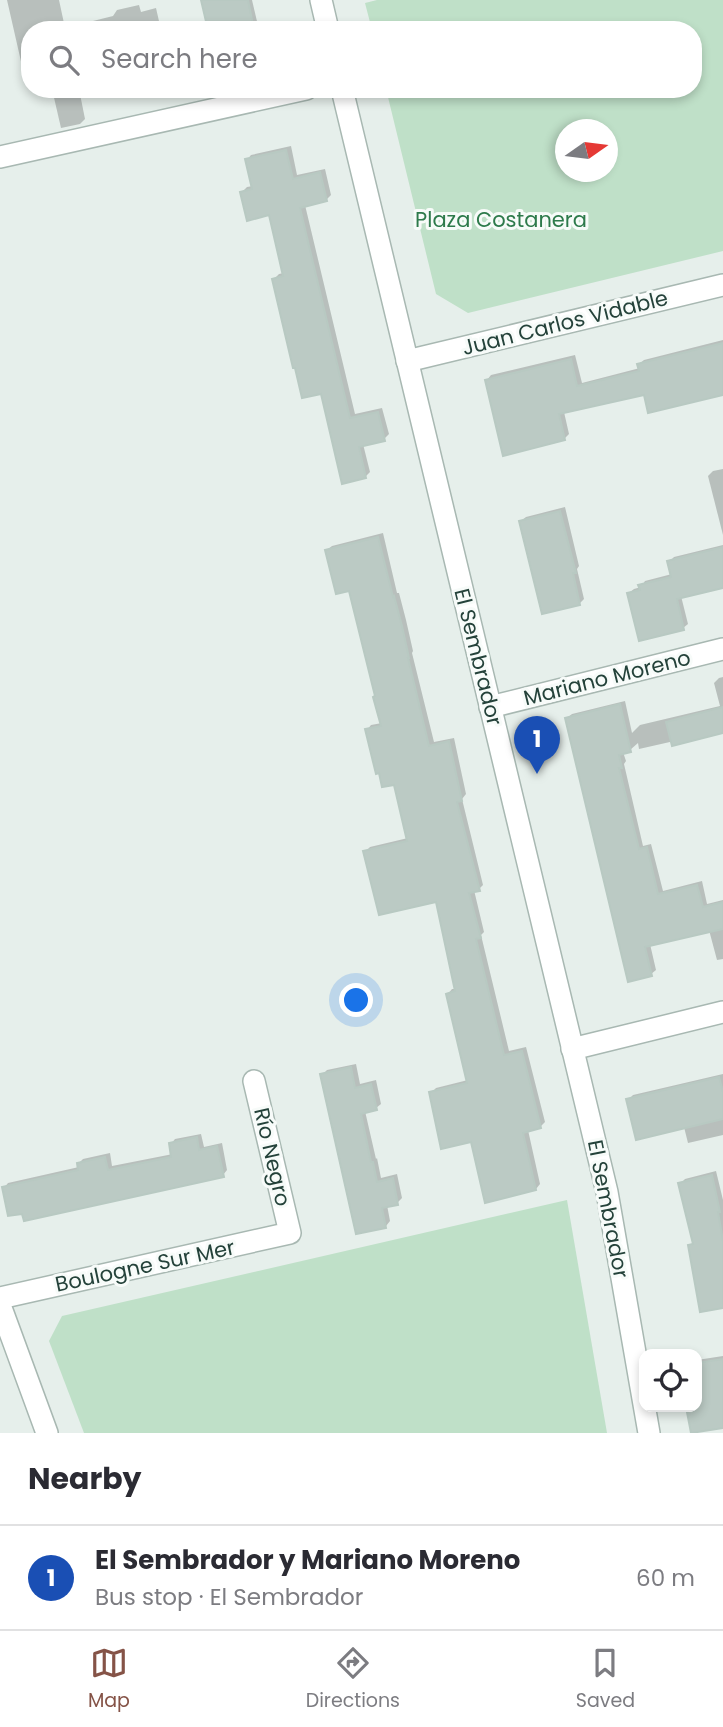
<!DOCTYPE html>
<html lang="en">
<head>
<meta charset="utf-8">
<style>
	:root { --surface:#fff; --page:#f7f7f7; --text:#2b2b33; --muted:#7c7c81; --line:#e1e1e2; --accent:#855347 }
	body { margin:0; font-family:Poppins,sans-serif; background:var(--page); color:var(--text) }
	.controls { position:absolute; right:21px; bottom:21px; display:grid; overflow:hidden; border-radius:14px; box-shadow:0 4px 10px #0003 }
	.controls button { width:63px; height:63px; display:grid; place-items:center; padding:0; border:0; border-bottom:2px solid var(--line); background:var(--surface); color:var(--text); font:35px sans-serif }
	.compass { position:absolute; left:555px; top:119px; width:63px; height:63px; border-radius:50%; background:var(--surface); box-shadow:0 4px 10px #0003; rotate:76deg }
	.you { position:absolute; left:357px; top:1001px; width:24px; height:24px; margin:-18px; border:5px solid #fff; border-radius:50%; background:#1a73e8; box-shadow:0 0 0 10px #1a73e833 }
	.badge { display:grid; place-items:center; width:46px; height:46px; border-radius:50%; background:var(--accent); color:#fff; font-size:23px; font-weight:700 }
	.pin { position:absolute; translate:-50% -58px; filter:drop-shadow(0 2px 4px #0008) }
	.pin::after { content:''; position:absolute; top:37px; width:24px; height:21px; background:inherit; clip-path:polygon(0 0,100% 0,50% 100%) }
	.list { margin:0; padding:0; list-style:none }
	h2 { display:flex; justify-content:space-between; align-items:center; height:91px; margin:0; padding:0 28px; font-size:30px }
	h2 small { font-size:23px; font-weight:400; color:var(--muted) }
	.list li { display:grid; grid-template-columns:46px 1fr auto; gap:21px; align-items:center; box-sizing:border-box; height:105px; padding:0 28px; border-top:2px solid var(--line) }
	.list b { display:block; font-size:26px; white-space:nowrap }
	.list p { margin:0; font-size:23px; white-space:nowrap; color:var(--muted) }
	.list em { font-size:23px; font-style:normal; color:var(--muted) }
	.icon { flex:none; width:38px; height:38px; fill:none; stroke:currentColor; stroke-width:2; stroke-linecap:round; stroke-linejoin:round }
	.map { position:relative; flex:none; width:723px; height:1433px; overflow:hidden }
	.search { position:absolute; background:var(--surface); box-shadow:0 4px 10px #0003; left:21px; right:21px; top:21px; height:77px; display:flex; align-items:center; gap:18px; box-sizing:border-box; padding:0 24px; border-radius:28px; color:var(--muted); font-size:26px }
	.sheet { height:196px; background:var(--surface) }
	nav { display:flex; justify-content:space-around; align-items:center; box-sizing:border-box; height:98px; border-top:2px solid var(--line); background:var(--surface); font-size:19px; color:var(--muted) }
	nav a { display:grid; justify-items:center; gap:4px }
	nav .on { color:var(--accent) }
	.map>svg:first-child { display:block }
	.green { fill:#bfe0c8; fill-rule:evenodd }
	.shadow { fill:#0003 }
	.building { fill:#bbcac4; stroke:#b8c9c2; stroke-width:2 }
	.lines { fill:none; stroke-linecap:round; stroke-linejoin:round }
	.minor-casing { stroke:#a8b8b2; stroke-width:24 }
	.minor { stroke:#fff; stroke-width:21 }
	.labels { text-anchor:middle; stroke-width:6; stroke-linejoin:round; paint-order:stroke }
	.park-label { font-size:21px; fill:#2d7a4b; stroke:#f7fbf9 }
	.street-label { font-size:21px; fill:#24423a; stroke:#f7fbf9 }
</style>
</head>
<body>
<div class="map">
<svg width="723" height="1433" viewBox="0 0 723 1433">
	<rect width="100%" height="100%" fill="#e6efeb"/>
	<g class="green">
		<path d="M377 0H723V251L468 313 436 294 386 89H693V30H372L365 3ZM566 130H608V172H566Z"/>
		<path d="M567 1200 607 1433H84L49 1341 62 1316Z"/>
	</g>
	<g class="shadow">
		<path d="M7 0H59L65 28 113 16 117 10 139 5 141 12 156 8 161 30H30V78L25 79Z"/>
		<path d="M202 0H252L259 30H209Z"/>
		<path d="M52 89H79L85 119 80 124 61 128Z"/>
		<path d="M291 146 297 175 325 169 331 195 326 200 305 205 355 414 382 408 389 434 384 439 363 444 370 472 365 477 322 391 274 279 279 274 284 273 270 213 242 192 247 187 253 186 247 160 251 155Z"/>
		<path d="M723 340V393H645L564 412 569 434 564 439 487 380 491 375 575 355 582 383 640 368 639 364 644 360Z"/>
		<path d="M723 469V535L708 476 713 471Z"/>
		<path d="M565 507 579 566 577 569 584 599 579 604 521 521 526 517Z"/>
		<path d="M383 533 397 593H399L406 620 413 651 412 653 434 742 454 738 466 794 462 799 483 885 479 889 474 890 484 932 481 935 509 1051 526 1047 545 1122 540 1127 528 1130 540 1184 536 1189 472 1139 431 1093 436 1088 468 1080 448 994 452 989H456L437 900 365 852 370 847 408 838 395 783 367 730 371 725 382 723 377 696 350 589 327 550 332 546Z"/>
		<path d="M723 545V586L681 596 688 624 683 628 629 593 634 589 641 587 645 581 672 574 669 562 674 557Z"/>
		<path d="M723 677V730L639 749 638 743 630 750 623 752 626 761 624 764 643 846 651 844 663 891 702 881 707 904 723 900V959L717 960 709 930 650 944 656 970 651 974 567 718 572 714 625 701 632 733 640 725 720 706 714 683 719 678Z"/>
		<path d="M356 1064 360 1084 376 1080 381 1104 376 1108 365 1111 376 1159 377 1158 381 1178 397 1174 402 1198 397 1203 387 1205 390 1221 386 1226 322 1075 327 1070Z"/>
		<path d="M723 1074V1135L688 1143 684 1127 628 1100 633 1095Z"/>
		<path d="M201 1134 204 1147 222 1143 227 1170 223 1175 23 1212 4 1188 8 1183 79 1167V1163L83 1159 110 1153 112 1166 173 1154 171 1144 175 1139Z"/>
		<path d="M716 1171 723 1200V1306L690 1246 694 1241 680 1184 685 1179Z"/>
		<path d="M723 1356V1427L693 1432 688 1407H697V1360Z"/>
	</g>
	<g class="building">
		<path d="M201 0H248L254 30H208Z"/>
		<path d="M286 150 293 179 320 172 327 201 300 208 350 418 378 412 385 441 359 447 366 478 342 484 321 394 302 398 295 368H293L272 279 283 276 269 215 247 221 240 192 252 189 245 159Z"/>
		<path d="M723 343V395L648 413 644 395 559 414 565 440 503 456 485 380 571 359 577 386 639 371 637 364Z"/>
		<path d="M560 511 576 573H573L580 605 542 614 519 521Z"/>
		<path d="M378 537 393 597 394 596 402 626 409 658H408L429 746 449 741 462 801 457 802 480 891 469 893 481 938 476 939 504 1055 522 1051 541 1128 523 1133 536 1190 485 1203 471 1142 441 1149 429 1092 467 1083 446 994 455 991 436 902 379 915 363 851 407 841 394 785 382 787 379 773 376 774 365 729 381 726 373 697 375 696 349 591 336 594 325 550Z"/>
		<path d="M723 547V588L677 599 684 630 639 641 627 593 640 590 638 585 671 577 667 561Z"/>
		<path d="M620 704 631 752 619 755 622 768H619L639 849 647 847 658 894 697 885 703 907 723 902V929L645 947 652 976 628 982 565 718Z"/>
		<path d="M723 707V733L672 746 666 722Z"/>
		<path d="M351 1067 355 1088 371 1084 377 1110 361 1114 371 1162H373L377 1182 393 1178 398 1205 382 1208 386 1228 356 1234 320 1074Z"/>
		<path d="M719 1077 723 1092V1119L636 1140 626 1099Z"/>
		<path d="M197 1137 199 1150 217 1146 224 1177 24 1221 22 1214 8 1216 2 1187 78 1170 77 1163 105 1157 108 1170 171 1157 169 1143Z"/>
		<path d="M712 1175 720 1212H718L723 1241V1308L700 1312 688 1245 693 1244 678 1183Z"/>
		<path d="M723 1359V1428L691 1433 686 1407H697V1363Z"/>
	</g>
	<g class="lines">
		<g class="minor-casing">
			<g id="minor">
				<path d="M321 0 328 30"/>
				<path d="M342 89 607 1192 649 1433"/>
				<path d="M0 157 306 89"/>
				<path d="M407 361 723 285"/>
				<path d="M490 707 723 649"/>
				<path d="M572 1049 723 1012"/>
				<path d="M0 1298 290 1233 254 1081"/>
				<path d="M0 1305 47 1433"/>
			</g>
		</g>
		<use href="#minor" class="minor"/>
	</g>
	<g class="labels">
		<g class="park-label">
			<text x="501" y="227">Plaza Costanera</text>
		</g>
		<g class="street-label">
			<text transform="translate(565 323) rotate(-14)" y="7">Juan Carlos Vidable</text>
			<text transform="translate(478 657) rotate(76)" y="7">El Sembrador</text>
			<text transform="translate(607 678) rotate(-14)" y="7">Mariano Moreno</text>
			<text transform="translate(272 1157) rotate(77)" y="7">Río Negro</text>
			<text transform="translate(608 1209) rotate(79)" y="7">El Sembrador</text>
			<text transform="translate(145 1266) rotate(-12)" y="7">Boulogne Sur Mer</text>
		</g>
	</g>
</svg>
<div class="controls">
<button><svg class="icon" aria-label="locate" viewBox="0 0 24 24"><circle cx="12" cy="12" r="6"/><path d="M12 2v4M12 18v4M2 12h4M18 12h4"/></svg></button>
</div>
<svg class="compass" viewBox="-18 -18 36 36"><path d="M0-13l5 13h-10z" fill="#e53935"/><path d="M0 13l5-13h-10z" fill="#7c7c81"/></svg>
<div class="you"></div>
<div class="pin badge" style="left:537px;top:774px;background:#1a4fb4">1</div>
<div class="search"><svg class="icon" aria-label="search" viewBox="0 0 24 24"><circle cx="10" cy="10" r="6"/><path d="M15 15l6 6"/></svg>Search here</div>
</div>
<section class="sheet">
<h2>Nearby<small></small></h2>
<ul class="list">
<li><span class="badge" style="background:#1a4fb4">1</span><div><b>El Sembrador y Mariano Moreno</b><p>Bus stop · El Sembrador</p></div><em>60 m</em></li>
</ul>
</section>
<nav>
<a class="on"><svg class="icon" aria-label="map" viewBox="0 0 24 24"><path d="M3 6l6-2 6 2 6-2v14l-6 2-6-2-6 2zM9 4v14M15 6v14"/></svg>Map</a>
<a><svg class="icon" aria-label="directions" viewBox="0 0 24 24"><path d="M12 3l9 9-9 9-9-9zM9 14v-3h6M13 9l2 2-2 2"/></svg>Directions</a>
<a><svg class="icon" aria-label="saved" viewBox="0 0 24 24"><path d="M7 4h10v16l-5-4-5 4z"/></svg>Saved</a>
</nav>
</body>
</html>
